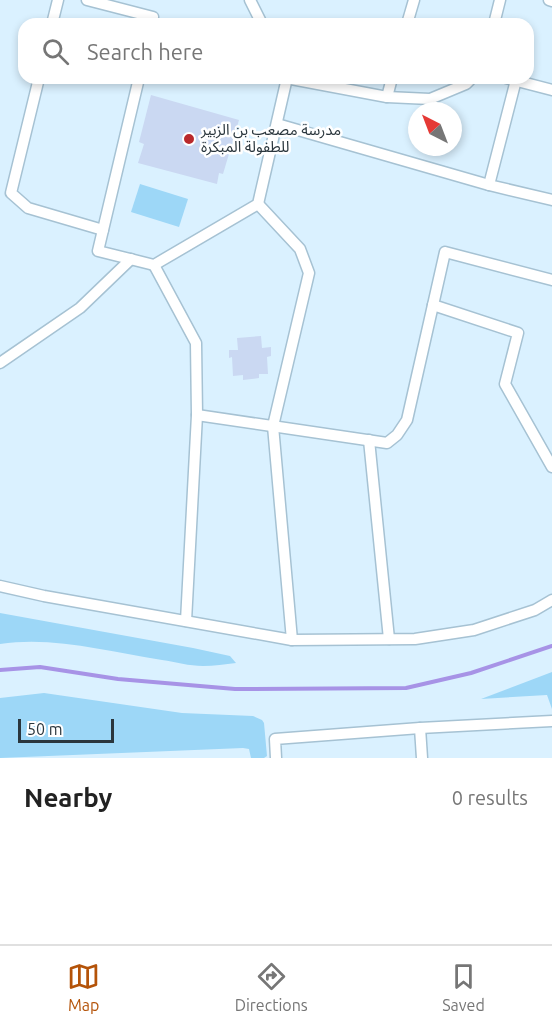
<!DOCTYPE html>
<html lang="en">
<head>
<meta charset="utf-8">
<style>
	:root { --surface:#fff; --page:#f2f2f2; --text:#222; --muted:#767676; --line:#e0e0e0; --accent:#b45309 }
	body { margin:0; font-family:Ubuntu,"Noto Sans Arabic",sans-serif; background:var(--page); color:var(--text) }
	.compass { position:absolute; left:408px; top:102px; width:54px; height:54px; border-radius:50%; background:var(--surface); box-shadow:0 3px 9px #0003; rotate:318deg }
	.scale { position:absolute; left:18px; bottom:15px; width:96px; box-sizing:border-box; padding-left:6px; border:3px solid #2a363d; border-top:0; font-size:16px; line-height:21px; white-space:nowrap; color:#2a363d; -webkit-text-stroke:4px #fff; paint-order:stroke }
	.list { margin:0; padding:0; list-style:none }
	h2 { display:flex; justify-content:space-between; align-items:center; height:78px; margin:0; padding:0 24px; font-size:26px }
	h2 small { font-size:20px; font-weight:400; color:var(--muted) }
	.icon { flex:none; width:33px; height:33px; fill:none; stroke:currentColor; stroke-width:2; stroke-linecap:round; stroke-linejoin:round }
	.map { position:relative; flex:none; width:552px; height:758px; overflow:hidden }
	.search { position:absolute; background:var(--surface); box-shadow:0 3px 9px #0003; left:18px; right:18px; top:18px; height:66px; display:flex; align-items:center; gap:15px; box-sizing:border-box; padding:0 21px; border-radius:18px; color:var(--muted); font-size:22px }
	.sheet { height:186px; background:var(--surface) }
	nav { display:flex; justify-content:space-around; align-items:center; box-sizing:border-box; height:84px; border-top:2px solid var(--line); background:var(--surface); font-size:16px; color:var(--muted) }
	nav a { display:grid; justify-items:center; gap:3px }
	nav .on { color:var(--accent) }
	.map>svg:first-child { display:block }
	.green { fill:#9dd7f7 }
	.lines { fill:none; stroke-linecap:round; stroke-linejoin:round }
	.stream { stroke:#a793e6; stroke-width:4 }
	.building { fill:#cad8f2 }
	.street-casing { stroke:#a6c2d3; stroke-width:13 }
	.street { stroke:#fff; stroke-width:10 }
	.poi-dot { fill:#b9292c; stroke:#fff; stroke-width:2 }
	.labels { text-anchor:middle; stroke-width:5; stroke-linejoin:round; paint-order:stroke }
	.poi-label { font-size:15px; fill:#2a363d; stroke:#fff; text-anchor:start }
</style>
</head>
<body>
<div class="map">
<svg width="552" height="758" viewBox="0 0 552 758">
	<rect width="100%" height="100%" fill="#daf1ff"/>
	<g class="green">
		<path d="M140 184 188 199 179 227 131 212Z"/>
		<path d="M0 613 193 648 230 656 236 663C225 664 214 666 203 666 189 666 176 662 162 660 108 652 55 636 0 644Z"/>
		<path d="M552 672V709L547 695 481 699Z"/>
		<path d="M44 693 182 713 253 716 262 720 264 723 267 756 264 758H251L249 749 243 748 0 758V698Z"/>
	</g>
	<g class="lines">
		<path class="stream" d="M0 670 40 667 118 679 235 689 406 688 471 673 552 646"/>
	</g>
	<g class="building">
		<path d="M151 95 239 120 223 174 219 173 217 184 138 163 144 144 139 142Z"/>
		<path d="M261 336 262 348 271 347V356L267 357 268 374H259V378L243 380V375L233 376 232 357 229 358V350H238L237 338Z"/>
	</g>
	<g class="lines">
		<g class="street-casing">
			<g id="street">
				<path d="M87 0 153 17 152 24"/>
				<path d="M250 0 262 24"/>
				<path d="M549 0 552 1"/>
				<path d="M52 24 58 0"/>
				<path d="M407 24 414 0"/>
				<path d="M494 24 500 0"/>
				<path d="M39 78 11 193 28 208 103 230"/>
				<path d="M139 78 98 251 154 265 258 204 287 78"/>
				<path d="M286 78 387 97 430 99 466 84 472 78"/>
				<path d="M506 78 552 90"/>
				<path d="M387 97 392 78"/>
				<path d="M277 124 489 185 552 200"/>
				<path d="M489 185 516 80"/>
				<path d="M258 204 300 249 309 273 273 426 292 640"/>
				<path d="M154 265 196 343 197 415 186 621"/>
				<path d="M433 305 518 333 505 384 552 467"/>
				<path d="M0 363 80 308 131 259"/>
				<path d="M197 415 387 443 397 435 407 420 445 252 552 280"/>
				<path d="M369 440 389 639"/>
				<path d="M0 586 44 596 292 640 415 639 474 630 535 610 552 600"/>
				<path d="M420 728 422 758"/>
				<path d="M276 758 275 739 420 728 552 721"/>
			</g>
		</g>
		<use href="#street" class="street"/>
	</g>
	<circle class="poi-dot" cx="189" cy="139" r="6"/>
	<g class="labels">
		<g class="poi-label">
			<text x="201" y="135">مدرسة مصعب بن الزبير<tspan x="201" dy="17">للطفولة المبكرة</tspan></text>
		</g>
	</g>
</svg>
<svg class="compass" viewBox="-18 -18 36 36"><path d="M0-13l5 13h-10z" fill="#e53935"/><path d="M0 13l5-13h-10z" fill="#767676"/></svg>
<div class="scale">50 m</div>
<div class="search"><svg class="icon" aria-label="search" viewBox="0 0 24 24"><circle cx="10" cy="10" r="6"/><path d="M15 15l6 6"/></svg>Search here</div>
</div>
<section class="sheet">
<h2>Nearby<small>0 results</small></h2>
<ul class="list">
</ul>
</section>
<nav>
<a class="on"><svg class="icon" aria-label="map" viewBox="0 0 24 24"><path d="M3 6l6-2 6 2 6-2v14l-6 2-6-2-6 2zM9 4v14M15 6v14"/></svg>Map</a>
<a><svg class="icon" aria-label="directions" viewBox="0 0 24 24"><path d="M12 3l9 9-9 9-9-9zM9 14v-3h6M13 9l2 2-2 2"/></svg>Directions</a>
<a><svg class="icon" aria-label="saved" viewBox="0 0 24 24"><path d="M7 4h10v16l-5-4-5 4z"/></svg>Saved</a>
</nav>
</body>
</html>
